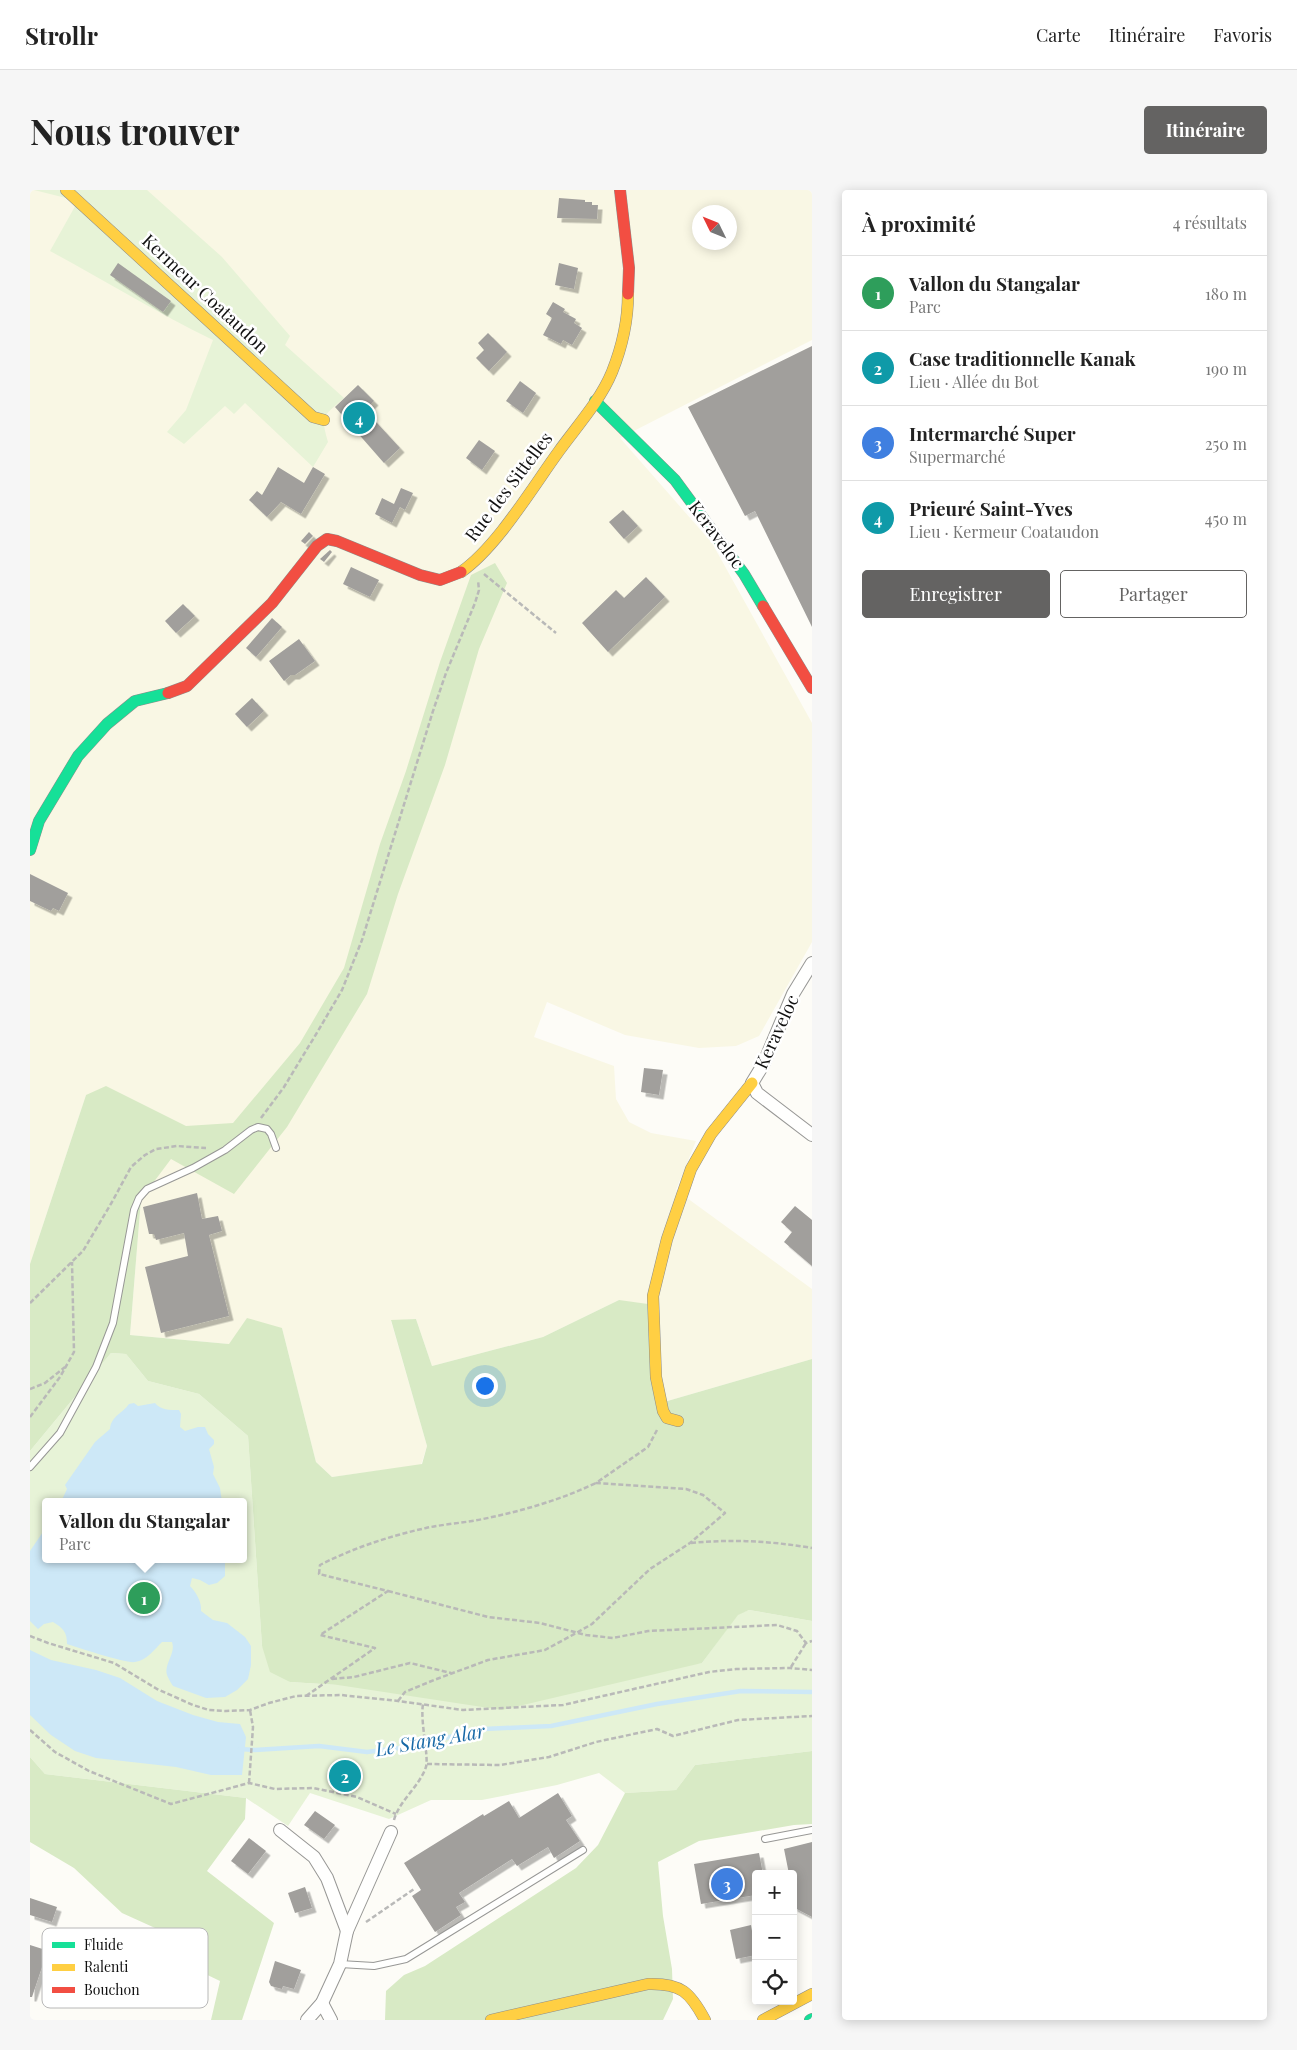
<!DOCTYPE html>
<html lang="fr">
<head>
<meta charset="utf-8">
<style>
	:root { --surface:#fff; --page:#f6f6f6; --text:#222; --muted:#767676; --line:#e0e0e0; --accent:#646362 }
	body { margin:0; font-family:"Playfair Display",serif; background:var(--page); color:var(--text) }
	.controls { position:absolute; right:15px; bottom:15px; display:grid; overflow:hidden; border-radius:5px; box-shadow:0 2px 12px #0003 }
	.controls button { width:45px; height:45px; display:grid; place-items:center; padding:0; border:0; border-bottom:1px solid var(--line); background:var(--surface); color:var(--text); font:25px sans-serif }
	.compass { position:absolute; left:662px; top:15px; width:45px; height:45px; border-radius:50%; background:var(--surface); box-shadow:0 2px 12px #0003; rotate:313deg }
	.you { position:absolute; left:454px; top:1195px; width:18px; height:18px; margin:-12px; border:4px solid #fff; border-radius:50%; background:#1a73e8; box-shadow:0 0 0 8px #1a73e833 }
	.badge { display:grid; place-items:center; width:32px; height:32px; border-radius:50%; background:var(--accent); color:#fff; font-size:16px; font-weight:700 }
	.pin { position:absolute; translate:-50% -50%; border:2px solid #fff; box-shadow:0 1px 5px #0006 }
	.popup { position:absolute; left:12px; top:1308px; width:205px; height:65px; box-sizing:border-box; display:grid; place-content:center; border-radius:5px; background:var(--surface); filter:drop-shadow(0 1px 4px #0005); font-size:16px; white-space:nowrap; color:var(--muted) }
	.popup b { font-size:19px; color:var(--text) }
	.popup::after { content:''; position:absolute; left:50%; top:100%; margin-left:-10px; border:10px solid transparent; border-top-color:var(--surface) }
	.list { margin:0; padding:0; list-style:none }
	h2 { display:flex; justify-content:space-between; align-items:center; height:65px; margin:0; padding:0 20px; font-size:21px }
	h2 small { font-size:16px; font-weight:400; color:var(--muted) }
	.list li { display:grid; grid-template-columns:32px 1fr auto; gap:15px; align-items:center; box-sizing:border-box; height:75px; padding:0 20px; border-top:1px solid var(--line) }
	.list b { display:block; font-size:19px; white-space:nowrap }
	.list p { margin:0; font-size:16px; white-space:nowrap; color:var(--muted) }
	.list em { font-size:16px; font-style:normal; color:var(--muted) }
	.actions { display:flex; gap:10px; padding:15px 20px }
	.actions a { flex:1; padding:11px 0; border:1px solid var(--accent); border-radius:5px; text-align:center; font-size:18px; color:var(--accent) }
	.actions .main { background:var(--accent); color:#fff }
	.icon { flex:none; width:28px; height:28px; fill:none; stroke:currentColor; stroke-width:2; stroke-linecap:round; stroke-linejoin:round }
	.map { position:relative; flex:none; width:782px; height:1830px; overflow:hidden; border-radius:5px }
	header { display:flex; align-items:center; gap:30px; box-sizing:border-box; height:70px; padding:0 25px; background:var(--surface); border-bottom:1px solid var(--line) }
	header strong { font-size:24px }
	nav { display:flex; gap:28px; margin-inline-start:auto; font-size:18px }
	.intro { display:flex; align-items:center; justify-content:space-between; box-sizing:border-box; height:120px; padding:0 30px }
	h1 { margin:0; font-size:35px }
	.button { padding:12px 22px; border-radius:5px; background:var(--accent); color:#fff; font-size:18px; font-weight:700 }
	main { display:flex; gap:30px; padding:0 30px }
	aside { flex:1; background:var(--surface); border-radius:5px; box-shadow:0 2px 12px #0003 }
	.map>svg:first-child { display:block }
	.farmland { fill:#f9f7e4; fill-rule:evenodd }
	.green { fill:#e7f3d7; fill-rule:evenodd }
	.forest { fill:#d8eac5 }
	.water { fill:#cde8f7 }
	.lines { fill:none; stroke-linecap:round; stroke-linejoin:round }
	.stream { stroke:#cde8f7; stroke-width:4.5 }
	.building { fill:#a19f9c; filter:url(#shadow) }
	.lane-casing { stroke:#979795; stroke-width:8 }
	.street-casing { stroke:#979795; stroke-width:14 }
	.fast-casing { stroke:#8e8d8b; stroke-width:12 }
	.slow-casing { stroke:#8e8d8b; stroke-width:12 }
	.jam-casing { stroke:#8e8d8b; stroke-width:12 }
	.path { stroke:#b9b9b8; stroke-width:2.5; stroke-dasharray:5 2.5; stroke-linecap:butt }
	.lane { stroke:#fffffe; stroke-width:6 }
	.street { stroke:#fffffe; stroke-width:12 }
	.fast { stroke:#16e098; stroke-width:11 }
	.slow { stroke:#ffcf43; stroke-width:11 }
	.jam { stroke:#f24e42; stroke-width:11 }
	.labels { text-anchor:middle; stroke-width:5; stroke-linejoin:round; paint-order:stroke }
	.street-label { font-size:18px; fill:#111; stroke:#fff }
	.water-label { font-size:19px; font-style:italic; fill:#1768a6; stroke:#fff }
	.key { fill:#fff; stroke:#b8b8b8; stroke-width:1 }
	.key-label { font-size:14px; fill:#111 }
</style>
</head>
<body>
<header>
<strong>Strollr</strong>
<nav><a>Carte</a><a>Itinéraire</a><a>Favoris</a></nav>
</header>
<div class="intro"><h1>Nous trouver</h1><a class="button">Itinéraire</a></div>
<main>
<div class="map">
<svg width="782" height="1830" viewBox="0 0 782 1830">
	<defs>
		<filter id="shadow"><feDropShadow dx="4.5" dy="4.5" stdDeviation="0" flood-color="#0004"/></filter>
	</defs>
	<rect width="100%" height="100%" fill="#fdfcf7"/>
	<path class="farmland" d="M0 0H782V150L590 248 682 353 782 533V752L729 846 706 856 669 858 595 845 517 812 504 847 584 876 586 909 599 932 621 943 666 951 646 1000 782 1099V1169L634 1212 589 1110 513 1147 402 1176 386 1129 361 1131 397 1256 391 1275 302 1287 286 1272 252 1138 199 1154 100 1145 111 1009 56 905 0 1074ZM669 22H699V52H669Z"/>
	<g class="green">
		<path d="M4 0H117L192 67 260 146 255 155 314 208C293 227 290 224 298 252L283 277 215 213 204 224 195 216 154 254 137 242 156 220 183 150C127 123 74 90 20 61L48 11Z"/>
		<path d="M81 1163 96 1164 118 1191 169 1204 218 1246 232 1456 260 1492 308 1495 672 1473 708 1424 719 1420 782 1431V1561L665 1575 646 1600 595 1603 569 1583 527 1595 452 1610H401L359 1629 280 1603 258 1636 216 1608 15 1584 0 1567V1261ZM15 1312H213V1369H15Z"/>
	</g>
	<g class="forest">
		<path d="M465 373 477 393 449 459 415 575 368 704 337 804 257 937 204 1004 141 969 111 1009 100 1145 199 1154 217 1128 252 1138 286 1272 302 1287 392 1274 397 1256 361 1130 386 1129 402 1176 513 1147 589 1110 618 1114 634 1212 782 1169V1431L719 1420 708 1425 672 1473 472 1520 308 1495 260 1492 240 1482 232 1456 218 1246 169 1204 118 1191 96 1164 81 1163 0 1261V1074L56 905 76 896 156 936 203 933 270 853 314 778 350 654 376 581 410 472 441 385Z"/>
		<path d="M782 1561V1634L764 1635 669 1651 628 1672 633 1726 642 1779 643 1809 633 1830H355L356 1801 374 1785 395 1776 546 1678 568 1655 595 1603 646 1600 665 1575Z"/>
		<path d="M0 1567 15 1584 216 1608 215 1629 177 1681 244 1733 212 1830H181L190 1791 165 1779 167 1757 92 1723 44 1678 0 1652Z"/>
	</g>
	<g class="water">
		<path d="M104 1213 108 1216 125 1213C130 1220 140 1220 149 1220L151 1224 150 1237 155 1241 168 1237H175L178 1244 184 1250V1254L179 1259 184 1277 183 1284 190 1298 192 1312H31L37 1299 35 1295 65 1252 80 1239C81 1226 93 1223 99 1214Z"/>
		<path d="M15 1339V1369H195V1386L187 1393 179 1395 170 1390 162 1388 160 1396C166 1402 172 1412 171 1421L183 1430 197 1433 215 1447 221 1456V1475L218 1489 207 1500 195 1507 176 1508 143 1496C141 1493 138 1488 137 1485 134 1473 146 1464 142 1452H132C124 1460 117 1470 105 1472 98 1474 46 1457 37 1454 37 1442 33 1438 23 1432L14 1434 8 1439 0 1431V1361Z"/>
		<path d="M0 1460 21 1470 66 1480 90 1488 127 1511 163 1525 188 1532 210 1534 216 1547 212 1585H181L146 1577 66 1568 45 1561 21 1545 0 1525Z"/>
	</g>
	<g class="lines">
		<path class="stream" d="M210 1559 225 1560 289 1556 337 1562 376 1557 454 1539 521 1536 627 1514 711 1501 782 1502"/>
	</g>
	<g class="building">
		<path d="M529 8 555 10V12H562V15H568L567 29 527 28Z"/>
		<path d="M88 73 141 111 133 122 80 85Z"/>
		<path d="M529 73 548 78 544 99 525 95Z"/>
		<path d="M523 112 535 119 533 122 546 129 544 133 552 138 542 155 533 150 531 154 513 145 522 128 516 124Z"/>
		<path d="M458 143 477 162 459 181 446 168 454 160 448 153Z"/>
		<path d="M782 156V437L725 321 715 326 658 217Z"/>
		<path d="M490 191 506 203 493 223 476 211Z"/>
		<path d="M328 195 344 211 335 220 370 258 354 273 305 217Z"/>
		<path d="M449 250 465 261 452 280 436 268Z"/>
		<path d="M248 277 274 293 283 277 295 284 271 324 251 312 237 327 219 310 227 301 232 305Z"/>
		<path d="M371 298 383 303 375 320 370 317 362 333 345 324 352 308 364 314Z"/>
		<path d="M593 320 608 336 594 349 579 332Z"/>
		<path d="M279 342 283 346 275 354 271 351Z"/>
		<path d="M300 360 302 362 294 372 290 369Z"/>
		<path d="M321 377 349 390 340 407 313 394Z"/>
		<path d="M616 387 635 407 578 462 552 433 586 400 594 408Z"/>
		<path d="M153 414 165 426 146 443 135 431Z"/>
		<path d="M242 428 252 437 226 467 216 458Z"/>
		<path d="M269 449 285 471 265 485H261L254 491 239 471Z"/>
		<path d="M222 508 234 521 217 537 205 524Z"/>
		<path d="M0 684 38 703 29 721 23 718 21 721 0 711Z"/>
		<path d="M614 878 633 880 629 905 611 902Z"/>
		<path d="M167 1003 172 1029 188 1026 192 1041 179 1045 199 1126 131 1143 115 1077 158 1066 154 1043 126 1050 124 1044H119L113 1017Z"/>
		<path d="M765 1016 782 1030V1076L754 1052 762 1042 751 1032Z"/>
		<circle cx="314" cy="1587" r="8"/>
		<path d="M528 1603 542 1626 536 1630 550 1651 524 1668 518 1657 487 1676 482 1669 429 1703 435 1712 426 1717 431 1725 405 1742 382 1706 391 1700 374 1673 453 1624 454 1626 479 1611 489 1628Z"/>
		<path d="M285 1621 305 1635 294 1649 274 1635Z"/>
		<path d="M219 1648 236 1661 218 1684 201 1671Z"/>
		<path d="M782 1652V1727L763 1717V1684H759L754 1659Z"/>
		<path d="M729 1663 733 1684H726V1705L671 1714 664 1674Z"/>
		<path d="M275 1697 282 1718 265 1723 258 1703Z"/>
		<path d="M0 1708 27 1717 22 1732 0 1725Z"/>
		<path d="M721 1735 726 1765 706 1769 700 1740Z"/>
		<path d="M130 1751 139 1784 133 1785 135 1791 120 1792 118 1786 111 1788 107 1776 125 1771Z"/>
		<path d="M64 1753 77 1757 70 1779 57 1775Z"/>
		<path d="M0 1755 22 1762 24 1767 23 1771 12 1777 2 1807H0Z"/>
		<path d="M245 1771 271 1780 264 1799 253 1796 252 1799 241 1796 239 1792Z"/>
	</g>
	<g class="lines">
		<g class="lane-casing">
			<g id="lane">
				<path d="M0 1277 30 1243 66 1177 83 1133 104 1020 109 1008 117 999 163 978 195 960 221 940 228 937 237 939 241 944 246 958"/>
				<path d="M735 1649 782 1640"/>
				<path d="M310 1774 344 1776 376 1769 553 1660"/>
			</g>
		</g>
		<g class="street-casing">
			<g id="street">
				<path d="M782 773 763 804 733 875 722 893 727 903 782 945"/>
				<path d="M250 1640 284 1667 297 1688 317 1741"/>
				<path d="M292 1813 301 1830"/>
				<path d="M277 1830 292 1813 310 1774 317 1741 361 1642"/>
			</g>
		</g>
		<g class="fast-casing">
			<g id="fast">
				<path d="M565 211 645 290 714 384 733 416"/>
				<path d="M0 660 9 631 48 566 77 534 105 511 138 503"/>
				<path d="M780 1830 782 1829"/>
			</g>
		</g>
		<g class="slow-casing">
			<g id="slow">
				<path d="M36 0 283 227 294 230"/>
				<path d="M431 382C467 357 502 298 529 261 547 236 570 211 582 182 592 157 598 131 598 104"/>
				<path d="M648 1231 637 1228 633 1221 626 1187 623 1106 637 1049 661 979 681 944 722 893"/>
				<path d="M461 1830 618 1794C651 1793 660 1802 675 1830"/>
				<path d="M733 1830 782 1804"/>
			</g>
		</g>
		<g class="jam-casing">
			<g id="jam">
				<path d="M590 0 599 78 598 104"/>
				<path d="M733 416 782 498"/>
				<path d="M138 503 157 496 242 413 287 356 297 349 307 351 390 385 410 390 431 382"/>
			</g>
		</g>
		<g class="path">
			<path d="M454 384 526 443"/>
			<path d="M231 928 254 897 288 841 312 800 332 750 403 521 416 483 445 413 449 400 448 390"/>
			<path d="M0 1113 53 1061 82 1012 101 977 115 965 126 959 147 956 176 958"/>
			<path d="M0 1199 15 1193 35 1177"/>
			<path d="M0 1227 30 1187 44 1162 42 1072"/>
			<path d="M661 1353C702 1349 741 1351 782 1358"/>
			<path d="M358 1401 458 1427 510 1433 556 1445 583 1448 618 1441 747 1435 767 1441 776 1453 782 1451"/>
			<path d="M0 1446 18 1453 84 1473 127 1499 163 1515 179 1520 196 1521 220 1520 239 1513 266 1506 311 1505 368 1511 433 1520 533 1515 679 1482 706 1479 760 1478 782 1480"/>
			<path d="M761 1477 776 1453"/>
			<path d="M302 1489 324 1487 380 1473 421 1483"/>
			<path d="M276 1506 345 1458 290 1445 358 1401 289 1384 290 1375C323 1358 360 1346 396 1338 414 1334 434 1333 453 1329 492 1321 530 1310 566 1293"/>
			<path d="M368 1511 375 1502 404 1490 458 1470 515 1460 548 1442 562 1434 620 1379 660 1353 695 1323 673 1305 656 1299 566 1293 618 1257 627 1240"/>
			<path d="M0 1540 25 1562 59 1581 141 1614 219 1593 245 1599 283 1598 327 1607 366 1624"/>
			<path d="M397 1574 470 1575 519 1567 566 1552 627 1539 643 1546 708 1530 782 1526"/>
			<path d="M219 1593 223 1537 220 1520"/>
			<path d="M364 1630C369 1611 389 1597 396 1577 399 1566 390 1532 393 1514"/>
			<path d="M336 1732 384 1699"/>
		</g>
		<use href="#lane" class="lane"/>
		<use href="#street" class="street"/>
		<use href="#fast" class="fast"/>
		<use href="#slow" class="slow"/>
		<use href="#jam" class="jam"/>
	</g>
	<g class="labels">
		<g class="street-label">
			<text transform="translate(175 104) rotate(43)" y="6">Kermeur Coataudon</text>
			<text transform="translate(479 297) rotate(-53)" y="6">Rue des Sittelles</text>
			<text transform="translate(686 345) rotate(53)" y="6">Keraveloc</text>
			<text transform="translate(747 842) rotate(-65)" y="6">Keraveloc</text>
		</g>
		<g class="water-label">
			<text transform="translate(400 1550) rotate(-10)" y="7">Le Stang Alar</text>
		</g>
	</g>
	<rect x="12" y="1738" width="166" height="80" rx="8" class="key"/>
	<rect x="22" y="1752" width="23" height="6" fill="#16e098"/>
	<rect x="22" y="1774" width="23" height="7" fill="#ffcf43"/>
	<rect x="22" y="1797" width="23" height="6" fill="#f24e42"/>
	<g class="key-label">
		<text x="54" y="1760">Fluide</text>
		<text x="54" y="1782">Ralenti</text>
		<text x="54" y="1805">Bouchon</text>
	</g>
</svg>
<div class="controls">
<button>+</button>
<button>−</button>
<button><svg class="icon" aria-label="locate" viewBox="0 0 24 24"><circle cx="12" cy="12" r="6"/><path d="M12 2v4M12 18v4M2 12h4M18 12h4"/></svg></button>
</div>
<svg class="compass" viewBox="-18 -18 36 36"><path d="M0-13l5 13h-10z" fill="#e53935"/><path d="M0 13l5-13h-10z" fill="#767676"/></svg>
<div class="you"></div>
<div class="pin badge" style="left:114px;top:1408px;background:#2e9e5b">1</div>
<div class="popup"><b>Vallon du Stangalar</b>Parc</div>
<div class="pin badge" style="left:315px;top:1586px;background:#0f9aa8">2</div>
<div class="pin badge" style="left:697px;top:1694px;background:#3f7fe0">3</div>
<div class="pin badge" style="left:329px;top:228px;background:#0f9aa8">4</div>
</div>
<aside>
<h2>À proximité<small>4 résultats</small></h2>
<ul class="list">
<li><span class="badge" style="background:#2e9e5b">1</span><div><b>Vallon du Stangalar</b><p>Parc</p></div><em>180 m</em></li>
<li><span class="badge" style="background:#0f9aa8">2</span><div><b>Case traditionnelle Kanak</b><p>Lieu · Allée du Bot</p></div><em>190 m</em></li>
<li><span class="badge" style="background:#3f7fe0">3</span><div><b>Intermarché Super</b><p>Supermarché</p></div><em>250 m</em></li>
<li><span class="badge" style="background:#0f9aa8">4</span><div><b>Prieuré Saint-Yves</b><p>Lieu · Kermeur Coataudon</p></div><em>450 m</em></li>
</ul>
<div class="actions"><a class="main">Enregistrer</a><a>Partager</a></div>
</aside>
</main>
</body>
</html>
